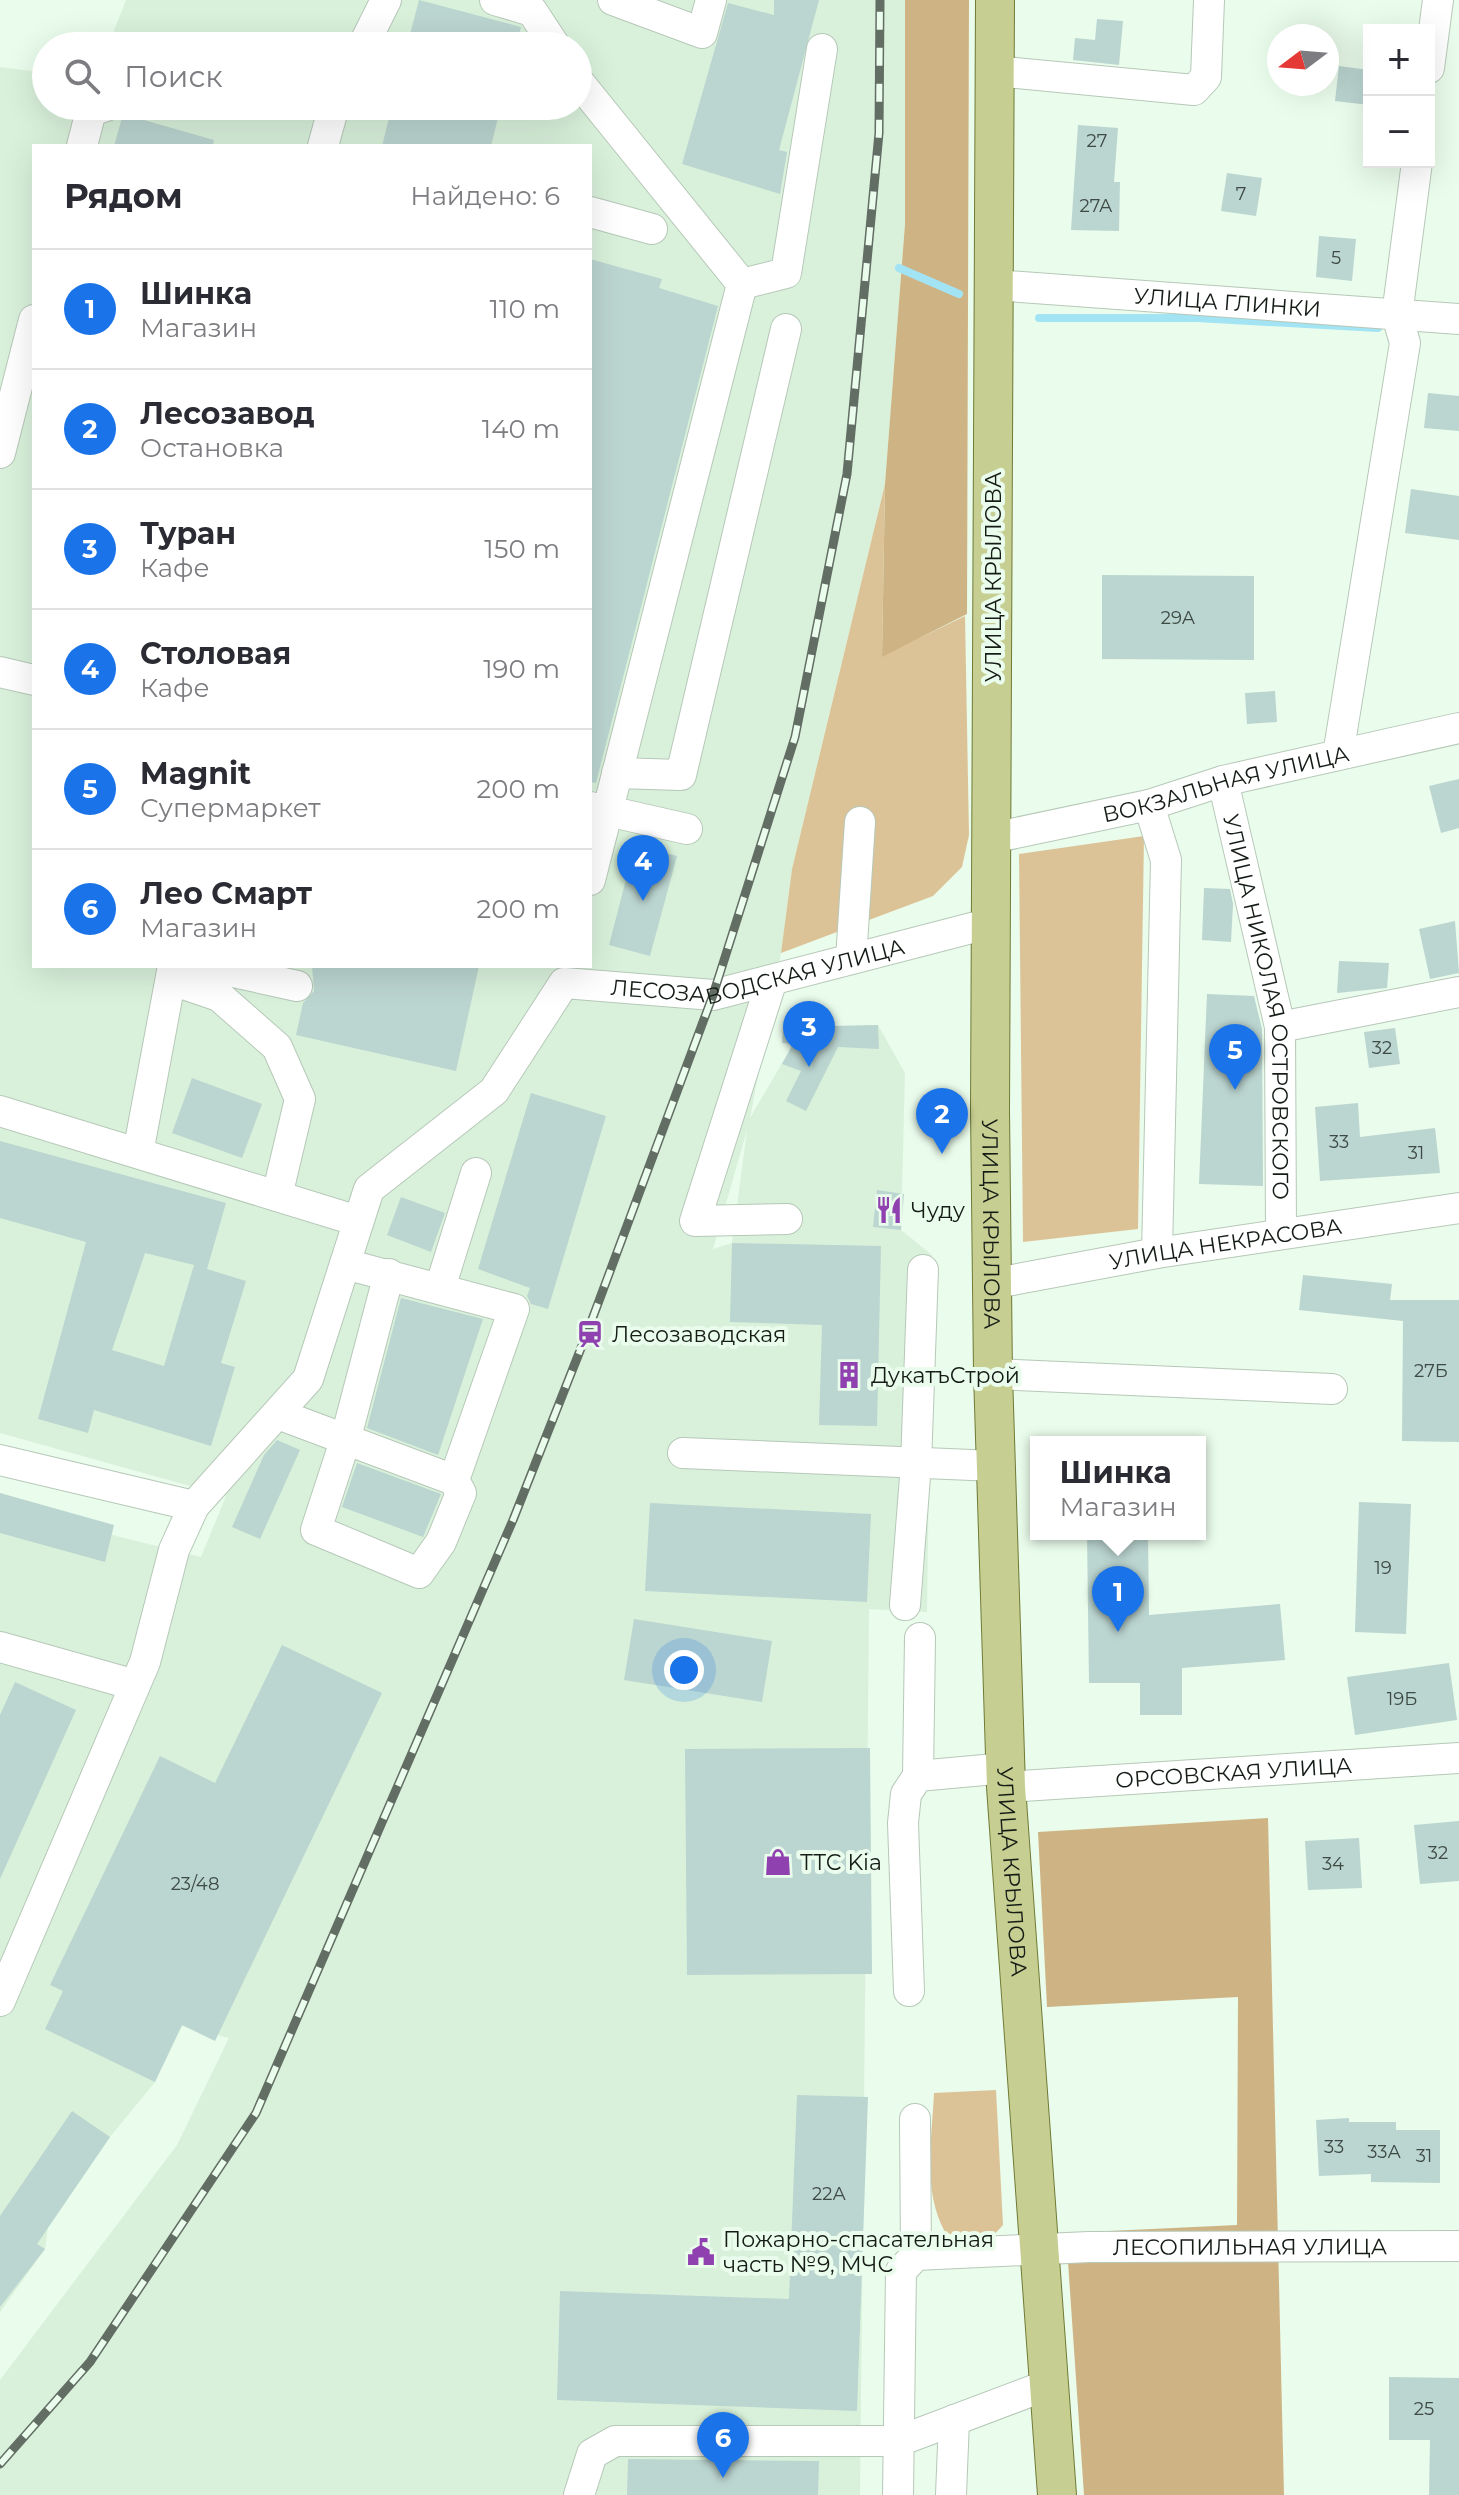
<!DOCTYPE html>
<html lang="ru">
<head>
<meta charset="utf-8">
<style>
	:root { --surface:#fff; --page:#f2f2f3; --text:#2b2b33; --muted:#7c7c81; --line:#e1e1e2; --accent:#1a73e8 }
	body { margin:0; font-family:Montserrat,sans-serif; background:var(--page); color:var(--text) }
	.controls { position:absolute; right:24px; top:24px; display:grid; overflow:hidden; border-radius:0px; box-shadow:0 8px 32px #0002 }
	.controls button { width:72px; height:72px; display:grid; place-items:center; padding:0; border:0; border-bottom:2px solid var(--line); background:var(--surface); color:var(--text); font:40px sans-serif }
	.compass { position:absolute; left:1267px; top:24px; width:72px; height:72px; border-radius:50%; background:var(--surface); box-shadow:0 8px 32px #0002; rotate:254deg }
	.you { position:absolute; left:684px; top:1670px; width:28px; height:28px; margin:-20px; border:6px solid #fff; border-radius:50%; background:#1a73e8; box-shadow:0 0 0 12px #1a73e833 }
	.badge { display:grid; place-items:center; width:52px; height:52px; border-radius:50%; background:var(--accent); color:#fff; font-size:26px; font-weight:700 }
	.pin { position:absolute; translate:-50% -66px; filter:drop-shadow(0 2px 4px #0008) }
	.pin::after { content:''; position:absolute; top:42px; width:28px; height:24px; background:inherit; clip-path:polygon(0 0,100% 0,50% 100%) }
	.popup { position:absolute; left:1030px; top:1436px; width:176px; height:104px; box-sizing:border-box; display:grid; place-content:center; border-radius:0px; background:var(--surface); filter:drop-shadow(0 2px 6px #0005); font-size:26px; white-space:nowrap; color:var(--muted) }
	.popup b { font-size:30px; color:var(--text) }
	.popup::after { content:''; position:absolute; left:50%; top:100%; margin-left:-16px; border:16px solid transparent; border-top-color:var(--surface) }
	.list { margin:0; padding:0; list-style:none }
	h2 { display:flex; justify-content:space-between; align-items:center; height:104px; margin:0; padding:0 32px; font-size:34px }
	h2 small { font-size:26px; font-weight:400; color:var(--muted) }
	.list li { display:grid; grid-template-columns:52px 1fr auto; gap:24px; align-items:center; box-sizing:border-box; height:120px; padding:0 32px; border-top:2px solid var(--line) }
	.list b { display:block; font-size:30px; white-space:nowrap }
	.list p { margin:0; font-size:26px; white-space:nowrap; color:var(--muted) }
	.list em { font-size:26px; font-style:normal; color:var(--muted) }
	.icon { flex:none; width:44px; height:44px; fill:none; stroke:currentColor; stroke-width:2; stroke-linecap:round; stroke-linejoin:round }
	.map { position:relative; flex:none; width:1459px; height:2495px; overflow:hidden }
	.search { position:absolute; background:var(--surface); box-shadow:0 8px 32px #0002; left:32px; top:32px; width:560px; height:88px; display:flex; align-items:center; gap:20px; box-sizing:border-box; padding:0 28px; border-radius:44px; color:var(--muted); font-size:30px }
	.panel { position:absolute; background:var(--surface); box-shadow:0 8px 32px #0002; left:32px; top:144px; width:560px; height:824px; border-radius:0px }
	.map>svg:first-child { display:block }
	.built { fill:#d9f1db; fill-rule:evenodd }
	.green { fill:#dcc397 }
	.forest { fill:#ceb485 }
	.lines { fill:none; stroke-linecap:round; stroke-linejoin:round }
	.stream { stroke:#a2e3f4; stroke-width:8 }
	.building { fill:#bbd5d0; fill-rule:evenodd }
	.minor-casing { stroke:#b6c8b8; stroke-width:32 }
	.major-casing { stroke:#707b36; stroke-width:40 }
	.minor { stroke:#fff; stroke-width:30 }
	.major { stroke:#c7ce91; stroke-width:38 }
	.rail-casing { stroke:#626d64; stroke-width:9 }
	.rail { stroke:#eafcec; stroke-width:6; stroke-dasharray:18; stroke-linecap:butt }
	.labels { text-anchor:middle; stroke-width:8; stroke-linejoin:round; paint-order:stroke }
	.number-label { font-size:18px; fill:#3e4a44 }
	.street-label { font-size:22px; fill:#151c16; stroke:#eafcec }
	.poi-label { font-size:22px; fill:#151c16; stroke:#eafcec; text-anchor:start }
</style>
</head>
<body>
<div class="map">
<svg width="1459" height="2495" viewBox="0 0 1459 2495">
	<rect width="100%" height="100%" fill="#eafcec"/>
	<path class="built" d="M126 0H905V224L885 484 792 869 781 953 750 1118 803 1027 878 1025 905 1073 901 1230 932 1255 927 1612 869 1609 860 2495H0V2380L177 2145 229 2038 182 2026 155 2082 110 2137 48 2227 45 2249 0 2312V1507L201 1557 226 1496 0 1433V67L46 73V106H578V46H108ZM34 146H590V966H34ZM747 1130 732 1243 713 1249Z"/>
	<g class="green">
		<path d="M885 484 882 656 965 616 969 835 962 867 933 896 781 953 792 869Z"/>
		<path d="M1144 836 1138 1229 1023 1242 1019 854Z"/>
		<path d="M996 2090 1003 2225 991 2238 964 2239 945 2232C922 2190 932 2139 934 2093Z"/>
	</g>
	<g class="forest">
		<path d="M905 0H969L967 614 882 657 885 484 905 224Z"/>
		<path d="M1268 1818 1284 2495H1084L1066 2233 1237 2225 1238 1997 1047 2007 1038 1832Z"/>
	</g>
	<g class="lines">
		<g class="stream">
			<path d="M899 268 959 294"/>
			<path d="M1039 318H1197L1378 328"/>
		</g>
	</g>
	<g class="building">
		<path d="M419 0 521 27 516 46H407Z"/>
		<path d="M774 0H819L779 150 787 152 780 194 682 164 728 3 774 15Z"/>
		<path d="M1097 19 1123 21 1119 65 1073 60 1075 38 1095 40Z"/>
		<path d="M1339 66 1369 70V105L1335 101Z"/>
		<path d="M392 106H501L491 146H382Z"/>
		<path d="M123 114 214 140 213 146H114Z"/>
		<path d="M1078 125 1118 128 1114 182H1120L1119 231 1071 230Z"/>
		<path d="M1227 173 1262 178 1256 216 1221 211Z"/>
		<path d="M1319 236 1356 239 1352 281 1316 277Z"/>
		<path d="M590 259 662 279 659 288 718 306 596 783 590 782Z"/>
		<path d="M1428 393 1459 396V431L1424 428Z"/>
		<path d="M1411 489 1459 496V540L1405 533Z"/>
		<path d="M1102 575 1254 576V660L1102 659Z"/>
		<path d="M1275 691 1277 722 1247 724 1245 693Z"/>
		<path d="M1459 779V828L1441 833 1429 786Z"/>
		<path d="M635 845 677 856 650 956 609 945Z"/>
		<path d="M1204 888 1230 889 1233 904 1231 942 1202 940Z"/>
		<path d="M1455 921 1459 973 1430 979 1419 929Z"/>
		<path d="M1339 961 1389 963 1387 988 1337 993Z"/>
		<path d="M312 966H479L456 1071 296 1035 303 1003 314 991Z"/>
		<path d="M1207 994 1254 996 1262 1029 1263 1186 1199 1184Z"/>
		<path d="M878 1025 879 1049 838 1047 806 1111 786 1101 801 1071 782 1064 793 1044 782 1043 783 1027Z"/>
		<path d="M1395 1028 1400 1064 1369 1068 1364 1032Z"/>
		<path d="M192 1078 262 1104 242 1158 172 1133Z"/>
		<path d="M531 1093 606 1116 548 1309 531 1304 527 1296 530 1288 478 1269Z"/>
		<path d="M1358 1103 1360 1137 1435 1128 1440 1173 1320 1181 1315 1107Z"/>
		<path d="M0 1141 226 1203 207 1269 197 1266 246 1281 221 1363 235 1367 211 1446 94 1410 88 1433 38 1419 86 1242 0 1218ZM145 1253 194 1265 164 1366 112 1350Z"/>
		<path d="M877 1190 904 1194 901 1230 873 1227Z"/>
		<path d="M401 1197 445 1213 431 1252 387 1235Z"/>
		<path d="M732 1243 881 1246 877 1426 819 1425 822 1325 730 1322Z"/>
		<path d="M1303 1275 1392 1284 1390 1300H1459V1442L1402 1441 1403 1321 1299 1310Z"/>
		<path d="M401 1298 483 1319 438 1455 367 1428Z"/>
		<path d="M277 1440 300 1450 260 1539 232 1527 264 1455Z"/>
		<path d="M357 1463 441 1494 423 1537 342 1507Z"/>
		<path d="M0 1493 114 1525 105 1562 0 1533Z"/>
		<path d="M1359 1502 1411 1504 1406 1634 1355 1632Z"/>
		<path d="M650 1503 871 1514 867 1602 645 1591Z"/>
		<path d="M1087 1534H1148L1149 1615 1280 1604 1285 1660 1182 1668V1715H1140V1683H1089Z"/>
		<path d="M634 1619 772 1641 762 1702 624 1680Z"/>
		<path d="M282 1645 382 1693 215 2041 182 2025 155 2082 45 2029 63 1991 50 1985 160 1756 215 1783Z"/>
		<path d="M1449 1663 1457 1720 1355 1735 1347 1677Z"/>
		<path d="M15 1682 76 1710 0 1879V1715Z"/>
		<path d="M870 1748 872 1974 687 1975 685 1749Z"/>
		<path d="M1459 1821V1881L1420 1884 1414 1825Z"/>
		<path d="M1359 1838 1362 1888 1308 1890 1305 1841Z"/>
		<path d="M797 2095 868 2097 857 2411 557 2400 560 2291 789 2299Z"/>
		<path d="M72 2111 110 2137 37 2244 45 2249 0 2307V2216Z"/>
		<path d="M1349 2118V2122H1396V2130H1440V2183L1371 2182V2174L1319 2176 1316 2120Z"/>
		<path d="M1389 2377 1459 2378V2495H1429L1430 2440H1389Z"/>
		<path d="M628 2459 819 2461 818 2495H627Z"/>
	</g>
	<g class="lines">
		<g class="minor-casing">
			<g id="minor">
				<path d="M495 0 532 11 555 46"/>
				<path d="M613 0 702 33 711 0"/>
				<path d="M363 46 386 0"/>
				<path d="M1429 68 1438 0"/>
				<path d="M995 71 1194 90 1206 77 1209 0"/>
				<path d="M578 81 742 284 590 880"/>
				<path d="M82 146 91 111 106 106"/>
				<path d="M323 146 334 106"/>
				<path d="M590 212 652 229"/>
				<path d="M742 284 786 273 822 49"/>
				<path id="s1" d="M994 285 1459 319"/>
				<path d="M0 453 34 320"/>
				<path d="M0 672 34 680"/>
				<path d="M1338 755 1405 343 1397 315 1417 162"/>
				<path d="M617 773 681 775 786 329"/>
				<path id="s2" d="M1223 781 1280 1027 1281 1234"/>
				<path d="M1149 805 1166 860 1157 1253"/>
				<path d="M590 807 687 829"/>
				<path id="s3" d="M992 838 1149 805 1223 781 1459 728"/>
				<path d="M851 959 860 822"/>
				<path d="M183 966 172 980 219 996 277 1047 300 1099 277 1196"/>
				<path d="M206 966 297 986"/>
				<path d="M772 980 695 1221 787 1219"/>
				<path d="M1280 1027 1459 992"/>
				<path d="M0 1111 358 1221"/>
				<path d="M138 1153 173 966"/>
				<path d="M389 1274 345 1441 316 1530 419 1573 441 1542 461 1493 454 1480"/>
				<path id="s4" d="M991 1284 1157 1253 1459 1208"/>
				<path d="M440 1288 476 1173"/>
				<path d="M993 1374 1332 1389"/>
				<path d="M278 1414 454 1480 514 1309 345 1264"/>
				<path d="M683 1453 996 1466"/>
				<path id="s5" d="M0 1460 194 1506 308 1379 369 1189 494 1091 564 983 713 995 991 923"/>
				<path d="M905 1605 916 1464 923 1270"/>
				<path d="M0 1647 135 1685"/>
				<path d="M918 1776 920 1638"/>
				<path id="s6" d="M1006 1787 1459 1758"/>
				<path d="M909 1991 903 1823 906 1794 918 1776 1006 1768"/>
				<path d="M0 2001 145 1662 174 1550 194 1506"/>
				<path d="M915 2119 916 2255"/>
				<path d="M579 2495 592 2454 615 2441H899L1050 2384"/>
				<path id="s7" d="M898 2495 901 2271 916 2255 1089 2247 1459 2246"/>
				<path d="M951 2495 954 2420"/>
			</g>
		</g>
		<g class="major-casing">
			<g id="major">
				<path id="s8" d="M995 0 990 1111 993 1374 1006 1787 1057 2495"/>
			</g>
		</g>
		<use href="#minor" class="minor"/>
		<use href="#major" class="major"/>
		<g class="rail-casing">
			<path id="rail" d="M0 2464 90 2362 256 2113 513 1520 587 1333 713 995 795 737 847 474 879 133 880 0"/>
		</g>
		<use href="#rail" class="rail"/>
	</g>
	<defs>
		<g id="restaurant-bare" transform="scale(2.16)"><path d="M-5-6h1v4h1v-4h1v4h1v-4h1v5L-1.5 .5V6h-2V.5L-5-1ZM5-6V6H3V1.5H1.5Q1.5-4 5-6Z" fill="#9041b0" stroke="#eafcec" stroke-width="2.5" paint-order="stroke"/></g>
		<g id="station-bare" transform="scale(2.16)"><path d="M-3-6H3Q5-6 5-4V2Q5 4 3 4L4.5 6H3L1.5 4h-3L-3 6H-4.5L-3 4Q-5 4-5 2V-4Q-5-6-3-6ZM-3.5-4v3h7v-3ZM-3.5 1v1.5H-2V1ZM2 1v1.5H3.5V1Z" fill="#9041b0" stroke="#eafcec" stroke-width="2.5" paint-order="stroke"/></g>
		<g id="building-bare" transform="scale(2.16)"><path d="M-4-6H4V6H1V3H-1V6H-4ZM-2.5-4.3h1.7v1.8h-1.7ZM.8-4.3h1.7v1.8H.8ZM-2.5-1h1.7V.8h-1.7ZM.8-1h1.7V.8H.8Z" fill="#9041b0" stroke="#eafcec" stroke-width="2.5" paint-order="stroke"/></g>
		<g id="shop-bare" transform="scale(2.16)"><path d="M-5-2.5h2.3a2.7 3.5 0 0 1 5.4 0H5L5.5 6h-11ZM-1.5-2.5h3a1.5 2.3 0 0 0-3 0Z" fill="#9041b0" stroke="#eafcec" stroke-width="2.5" paint-order="stroke"/></g>
		<g id="civic-bare" transform="scale(2.16)"><path d="M-.6-6.5H3V-4.5H.6V-3L4-1V1h2V6H-6V1h2V-1L-.6-3ZM-1.2 2.5V6h2.4V2.5Z" fill="#9041b0" stroke="#eafcec" stroke-width="2.5" paint-order="stroke"/></g>
	</defs>
	<g fill-rule="evenodd">
		<use href="#restaurant-bare" x="889" y="1210"/>
		<use href="#station-bare" x="590" y="1334"/>
		<use href="#building-bare" x="849" y="1375"/>
		<use href="#shop-bare" x="778" y="1862"/>
		<use href="#civic-bare" x="701" y="2252"/>
	</g>
	<g class="labels">
		<g class="number-label">
			<text x="1097" y="147">27</text>
			<text x="1241" y="200">7</text>
			<text x="1096" y="212">27А</text>
			<text x="1336" y="264">5</text>
			<text x="1178" y="624">29А</text>
			<text x="1382" y="1054">32</text>
			<text x="1339" y="1148">33</text>
			<text x="1416" y="1159">31</text>
			<text x="1431" y="1377">27Б</text>
			<text x="1383" y="1574">19</text>
			<text x="1402" y="1705">19Б</text>
			<text x="1438" y="1859">32</text>
			<text x="1333" y="1870">34</text>
			<text x="195" y="1890">23/48</text>
			<text x="1334" y="2153">33</text>
			<text x="1384" y="2158">33А</text>
			<text x="1424" y="2162">31</text>
			<text x="829" y="2200">22А</text>
			<text x="1424" y="2415">25</text>
		</g>
		<g class="street-label">
			<text dy="8" stroke="none"><textPath href="#s1" startOffset="234">УЛИЦА ГЛИНКИ</textPath></text>
			<text transform="translate(993 577) rotate(-90)" y="8">УЛИЦА КРЫЛОВА</text>
			<text dy="8" stroke="none"><textPath href="#s3" startOffset="240">ВОКЗАЛЬНАЯ УЛИЦА</textPath></text>
			<text dy="8" stroke="none"><textPath href="#s5" startOffset="1054">ЛЕСОЗАВОДСКАЯ УЛИЦА</textPath></text>
			<text dy="8" stroke="none"><textPath href="#s2" startOffset="230">УЛИЦА НИКОЛАЯ ОСТРОВСКОГО</textPath></text>
			<text dy="8" stroke="none"><textPath href="#s8" startOffset="1224">УЛИЦА КРЫЛОВА</textPath></text>
			<text dy="8" stroke="none"><textPath href="#s4" startOffset="238">УЛИЦА НЕКРАСОВА</textPath></text>
			<text dy="8" stroke="none"><textPath href="#s6" startOffset="228">ОРСОВСКАЯ УЛИЦА</textPath></text>
			<text dy="8" stroke="none"><textPath href="#s8" startOffset="1872">УЛИЦА КРЫЛОВА</textPath></text>
			<text dy="8" stroke="none"><textPath href="#s7" startOffset="580">ЛЕСОПИЛЬНАЯ УЛИЦА</textPath></text>
		</g>
		<g class="poi-label">
			<text x="911" y="1218">Чуду</text>
			<text x="612" y="1342">Лесозаводская</text>
			<text x="871" y="1383">ДукатъСтрой</text>
			<text x="800" y="1870">ТТС Kia</text>
			<text x="723" y="2247">Пожарно-спасательная<tspan x="723" dy="25">часть №9, МЧС</tspan></text>
		</g>
	</g>
</svg>
<div class="controls">
<button>+</button>
<button>−</button>
</div>
<svg class="compass" viewBox="-18 -18 36 36"><path d="M0-13l5 13h-10z" fill="#e53935"/><path d="M0 13l5-13h-10z" fill="#7c7c81"/></svg>
<div class="you"></div>
<div class="pin badge" style="left:1118px;top:1632px">1</div>
<div class="popup"><b>Шинка</b>Магазин</div>
<div class="pin badge" style="left:942px;top:1154px">2</div>
<div class="pin badge" style="left:809px;top:1067px">3</div>
<div class="pin badge" style="left:643px;top:901px">4</div>
<div class="pin badge" style="left:1235px;top:1090px">5</div>
<div class="pin badge" style="left:723px;top:2478px">6</div>
<div class="search"><svg class="icon" aria-label="search" viewBox="0 0 24 24"><circle cx="10" cy="10" r="6"/><path d="M15 15l6 6"/></svg>Поиск</div>
<section class="panel">
<h2>Рядом<small>Найдено: 6</small></h2>
<ul class="list">
<li><span class="badge">1</span><div><b>Шинка</b><p>Магазин</p></div><em>110 m</em></li>
<li><span class="badge">2</span><div><b>Лесозавод</b><p>Остановка</p></div><em>140 m</em></li>
<li><span class="badge">3</span><div><b>Туран</b><p>Кафе</p></div><em>150 m</em></li>
<li><span class="badge">4</span><div><b>Столовая</b><p>Кафе</p></div><em>190 m</em></li>
<li><span class="badge">5</span><div><b>Magnit</b><p>Супермаркет</p></div><em>200 m</em></li>
<li><span class="badge">6</span><div><b>Лео Смарт</b><p>Магазин</p></div><em>200 m</em></li>
</ul>
</section>
</div>
</body>
</html>
